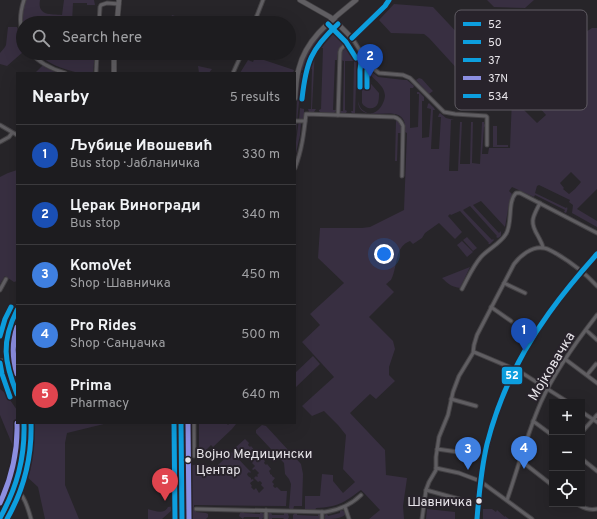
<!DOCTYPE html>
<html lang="en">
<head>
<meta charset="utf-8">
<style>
	:root { --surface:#1d1c1f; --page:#252528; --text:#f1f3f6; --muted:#a0a1a4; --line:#3b3a3d; --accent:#a4a1a6 }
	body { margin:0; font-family:Overpass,sans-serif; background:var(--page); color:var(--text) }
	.controls { position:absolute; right:12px; bottom:12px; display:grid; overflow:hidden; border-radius:0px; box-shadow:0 4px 16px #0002 }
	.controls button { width:36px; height:36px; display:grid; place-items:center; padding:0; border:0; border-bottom:1px solid var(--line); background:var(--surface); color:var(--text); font:20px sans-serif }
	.you { position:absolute; left:384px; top:254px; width:14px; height:14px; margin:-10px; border:3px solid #fff; border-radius:50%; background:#1a73e8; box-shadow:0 0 0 6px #1a73e833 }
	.badge { display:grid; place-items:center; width:26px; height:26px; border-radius:50%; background:var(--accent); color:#fff; font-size:13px; font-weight:700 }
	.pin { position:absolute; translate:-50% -33px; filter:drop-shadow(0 1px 2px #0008) }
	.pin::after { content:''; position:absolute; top:21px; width:14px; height:12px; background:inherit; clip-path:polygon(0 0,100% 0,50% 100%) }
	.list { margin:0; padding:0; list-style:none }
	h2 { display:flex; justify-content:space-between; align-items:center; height:52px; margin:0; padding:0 16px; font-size:17px }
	h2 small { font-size:13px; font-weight:400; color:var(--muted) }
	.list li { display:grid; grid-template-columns:26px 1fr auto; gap:12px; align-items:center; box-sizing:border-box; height:60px; padding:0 16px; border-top:1px solid var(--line) }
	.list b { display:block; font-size:15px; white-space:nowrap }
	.list p { margin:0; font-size:13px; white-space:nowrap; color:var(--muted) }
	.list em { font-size:13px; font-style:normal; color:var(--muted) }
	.icon { flex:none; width:22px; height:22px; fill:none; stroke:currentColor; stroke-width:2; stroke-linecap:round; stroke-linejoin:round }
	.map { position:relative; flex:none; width:597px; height:519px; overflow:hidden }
	.search { position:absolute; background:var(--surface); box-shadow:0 4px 16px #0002; left:16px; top:16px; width:280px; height:44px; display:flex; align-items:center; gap:10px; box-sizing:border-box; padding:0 14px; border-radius:22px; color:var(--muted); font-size:15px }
	.panel { position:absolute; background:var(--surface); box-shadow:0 4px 16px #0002; left:16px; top:72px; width:280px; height:352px; border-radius:0px }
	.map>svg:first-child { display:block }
	.green { fill:#382f41; fill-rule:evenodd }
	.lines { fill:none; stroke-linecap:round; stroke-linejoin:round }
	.street-casing { stroke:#444245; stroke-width:5 }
	.secondary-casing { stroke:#444245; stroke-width:6 }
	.street { stroke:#605e62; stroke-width:3 }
	.secondary { stroke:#605e62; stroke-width:4.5 }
	.bus-1-casing { stroke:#28232b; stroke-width:8 }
	.bus-2-casing { stroke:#28232b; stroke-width:8 }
	.bus-3-casing { stroke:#28232b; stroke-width:8 }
	.bus-4-casing { stroke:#28232b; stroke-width:8 }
	.bus-5-casing { stroke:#28232b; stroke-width:8 }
	.bus-1 { stroke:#0d9ede; stroke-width:5 }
	.bus-2 { stroke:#0d9ede; stroke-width:5 }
	.bus-3 { stroke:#0d9ede; stroke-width:5 }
	.bus-4 { stroke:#8c8ee1; stroke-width:5 }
	.bus-5 { stroke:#0d9ede; stroke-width:5 }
	.bus-dot { fill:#e7e4e9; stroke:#28232b; stroke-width:1.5 }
	.labels { text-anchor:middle; stroke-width:4; stroke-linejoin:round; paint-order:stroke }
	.bus-label { font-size:13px; fill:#e7e4e9; stroke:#28232b; text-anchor:start }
	.street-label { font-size:14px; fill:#e7e4e9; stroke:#28232b }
	.key { fill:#28232b; stroke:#615d64; stroke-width:1 }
	.key-label { font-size:11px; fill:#e7e4e9 }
	.line-badge { stroke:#28232b; stroke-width:1.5 }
	.badge-label { font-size:11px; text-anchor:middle; font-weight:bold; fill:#fff }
</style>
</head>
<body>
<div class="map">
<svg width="597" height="519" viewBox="0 0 597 519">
	<rect width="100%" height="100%" fill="#272529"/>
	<g class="green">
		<path d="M25 0H40C37 16 51 14 62 15L64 0H94L95 5H87V3H73L72 23 30 21 29 23H23V26H21L22 12Z"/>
		<path d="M487 0H534L525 8 494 7Z"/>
		<path d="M394 4 433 7 463 39 462 51 509 53H546L556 48 558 50 592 28H597V189L577 209 597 221V227L572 213 573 205 569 202 570 200 539 185 537 186 535 193 566 208 567 207C568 209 567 211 566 213L564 212 565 210 535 195 534 197 512 187 509 191 512 194 509 204 505 227 481 201 473 205 499 233 501 231V236L498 238 496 237 497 236 470 206 463 210 492 240 493 239 494 240 490 244H488L489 243 460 211 451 215 450 214 448 216 462 232 455 239 439 223 425 233 422 238 413 244 410 241C394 247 398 267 391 280 390 280 387 284 386 284L394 292 369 317 393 341 395 349 389 367V375L395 381 376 399 370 394 350 413 385 450 386 475 407 478 403 506 404 519H369L380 510 364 493 361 490C343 503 338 507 316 508L315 511 305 510V496H320L322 474 333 475V481L343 493 355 482 343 469 346 435 338 425 324 411 312 416 302 406 334 377 302 342 320 325 310 314 344 283 318 258 320 228H362L370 227 404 210 407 133 405 132C409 95 359 130 358 101 359 104 360 109 364 111 374 119 384 106 385 96 385 83 367 77 365 65L366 64 370 70 378 77 404 80H407L414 86 413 88H410V128L418 127 419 94H417V92H419L424 97V101H422V138L429 137 431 109 427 108 428 104 429 103 434 108 435 110H433L431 149H439L441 117H438L439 114 440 113 446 118 454 120H451L449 171H458L460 122H462L460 164H470L471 122H473L472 163 480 164 482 122H484V124L486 125V126L484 127 482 154H488L489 148H510L512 98 537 123 546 115 538 106 542 101 516 75 513 78 511 76H508L464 74 461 73 429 38 424 34 391 33 379 20ZM571 172 581 182 575 189 569 194 563 189 564 188 560 183Z"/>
		<path d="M172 15 181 18 179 23H169Z"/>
		<path d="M8 27H17C20 37 23 42 23 52L7 66 0 64V53L5 47 6 45Z"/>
		<path d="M327 28 328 30C315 41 307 54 303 70H301C305 54 313 37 327 28Z"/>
		<path d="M332 30 339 32 346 41C339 48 338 50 337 60H335L333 110H336V111L333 114 321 113 319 111V110L321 109 323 48H315L312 109H316L314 112H309L308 109H311L312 69H306L305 89H303C303 83 303 76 305 70 308 56 317 36 332 30Z"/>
		<path d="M349 44 357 55 355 114 354 115 352 114 351 111H353L354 61H345V110L347 111 346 113 342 114 340 111H343L344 61 341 60 342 52Z"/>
		<path d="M37 53H95L93 73H75V72C61 68 48 64 37 53Z"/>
		<path d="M255 57 294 70 293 73H240L248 60 253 62Z"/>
		<path d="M43 65 47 68 58 73H37L36 72Z"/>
		<path d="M198 66 212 69 209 73H199Z"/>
		<path d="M301 73H302L295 142 297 103Z"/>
		<path d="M365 77 379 93C379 96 379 100 378 103 375 111 365 109 362 103V79Z"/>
		<path d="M419 78 422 79 430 88 433 91 429 94 416 80Z"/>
		<path d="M300 108 304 109V122H301L300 135 295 158C295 142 299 125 300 108Z"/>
		<path d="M396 120 400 123 401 128V133H398L397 161H395Z"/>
		<path d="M493 126H497V145H508V147H493Z"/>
		<path d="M17 170V281L14 282 5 276 0 284V177L8 173Z"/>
		<path d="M467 237 477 248 473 251 463 240Z"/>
		<path d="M462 241 473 252 467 257 457 245Z"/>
		<path d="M470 267 460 288C452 287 448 284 442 278Z"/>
		<path d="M17 319V381L12 368 8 347 13 325Z"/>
		<path d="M313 356 320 364 295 388V373Z"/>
		<path d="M0 389 5 393 17 410V423H19C20 439 18 455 15 470L12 444 0 415Z"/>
		<path d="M29 423H108L67 433 65 443V485L79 519H45L38 487 24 474C27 457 31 440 29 423Z"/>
		<path d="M199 423H226L228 425 230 423 236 424 232 429 213 447 211 445 206 450 207 452 198 460 196 458H199Z"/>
		<path d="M262 425 266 426 301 464 303 474 302 506H294L293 510 290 509 289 508 291 484 289 479 285 474 284 463 256 433V430Z"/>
		<path d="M245 439 249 443 248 445 250 447 251 446 256 452V453L257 455 258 454 265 461 264 463 266 465 267 464 272 470 271 469 269 471 270 473V474L272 475V476L275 478 272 482 274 484 273 486 275 488 277 487 281 491H287L286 506 194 505V510H196V512L206 513 208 514V517L206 519H189V466L198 464 208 474 232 452 246 467 251 472 250 473 249 472 247 474 248 476 251 478V480L252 479 254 480 250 483 252 486 251 487 254 490 256 488 259 493 264 488 261 485 262 483 260 481 258 482 254 478 256 476 257 477 258 476 257 475 259 473 257 471 255 472 257 471 255 469 253 470 252 469 255 466 252 463 253 462 251 459 250 460 243 452H244L241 449 239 451 236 447Z"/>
		<path d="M186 475 187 519H185L184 484Z"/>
		<path d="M174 506 171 511 162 519H148V509C155 511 164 515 168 507Z"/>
		<path d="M427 509 455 512V519H426Z"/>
		<path d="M483 509H492L496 512 497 510 505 517V516L509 519H483Z"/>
		<path d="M342 510 345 512V515C340 519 332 519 325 519 324 516 325 515 327 514L328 516 340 513V511Z"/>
		<path d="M244 511V513L260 514V512L264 514V517L262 519H259V517H244L243 519 239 516 240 513Z"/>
		<path d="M271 512 272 515H284V512H286L288 514 289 517 288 519H284L283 518H272V519H269L268 515 269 513Z"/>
		<path d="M295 513H297V515L318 516V514L321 516V519H293V515Z"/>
	</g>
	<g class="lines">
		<g class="street-casing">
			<g id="street">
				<path d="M99 23 100 7 101 5 107 3 119 4"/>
				<path d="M254 23 263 0"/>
				<path d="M23 36C19 24 20 12 24 0"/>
				<path d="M31 53C40 64 52 69 65 73"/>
				<path d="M96 73 97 53"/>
				<path d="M233 73 242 53"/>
				<path d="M338 115 340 52 341 49 352 38C360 50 367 65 379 73L403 75 410 78 444 112 455 114 486 116 487 117V145"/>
				<path d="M295 121H305"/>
				<path d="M0 125 17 135"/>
				<path d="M0 142 9 137 12 133"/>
				<path d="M295 168C302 150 304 132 306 114L394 117C399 118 401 121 403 126L402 176"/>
				<path d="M540 203C533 217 529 221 538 236 540 240 542 243 543 247"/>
				<path d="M504 283 525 293"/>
				<path d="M462 289C468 278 473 266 481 257 488 249 500 244 506 234 513 223 507 202 516 193H520L597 233"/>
				<path d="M0 290 6 279"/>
				<path d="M491 307 511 321"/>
				<path d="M586 330 597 340"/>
				<path d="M474 352 519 371 568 402"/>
				<path d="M565 359 597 383"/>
				<path d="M0 361 5 360"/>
				<path d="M587 375 596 364"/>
				<path d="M451 399 476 406"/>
				<path d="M582 412 597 422"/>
				<path d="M533 421 552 435"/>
				<path d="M582 432 597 415"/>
				<path d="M437 449 458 452"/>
				<path d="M194 456V423"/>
				<path d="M582 459 597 471"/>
				<path d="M520 460 552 485"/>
				<path d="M436 468 459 473 480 481 532 519"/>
				<path d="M14 487C24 494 28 508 31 519"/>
				<path d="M426 490 459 499"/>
				<path d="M507 500C518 468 527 434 541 402 555 371 576 342 597 315"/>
				<path d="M577 504C583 508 589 511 597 509"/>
				<path d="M345 507 349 519"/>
				<path d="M196 509 325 512C339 510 351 505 361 495"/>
				<path d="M266 519V510"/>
				<path d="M322 519V512"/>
				<path d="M422 519 426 490 429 482 436 470V457L439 437 448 415 453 392 459 376 473 353 474 345 477 335 514 264C520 256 532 246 543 248 548 248 553 252 557 254 574 264 584 272 597 286"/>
			</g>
		</g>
		<g class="secondary-casing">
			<g id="secondary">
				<path d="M300 0 330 17 337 23 352 38 385 6 389 0"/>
				<path d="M117 23 119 0"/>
				<path d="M114 73V53"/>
				<path d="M295 98C296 88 296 78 299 68 307 37 333 19 356 0"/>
				<path d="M17 310C0 340 4 363 17 394"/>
				<path d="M181 423 182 519"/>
				<path d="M0 518C17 489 26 456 24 423"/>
				<path d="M477 519C481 413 526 331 597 254"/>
			</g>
		</g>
		<use href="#street" class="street"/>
		<use href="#secondary" class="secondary"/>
		<g class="bus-1-casing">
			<g id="bus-1">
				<path d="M352 38 385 6 389 0"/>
				<path d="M360 87V70L362 54"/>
				<path d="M477 519C479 494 481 469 487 444 499 397 521 352 549 313 564 292 580 273 597 254"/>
			</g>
		</g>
		<g class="bus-2-casing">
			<g id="bus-2">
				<path d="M17 310C1 342 4 361 17 394"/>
				<path d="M181 423 182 519"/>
				<path d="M0 518C17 487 25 458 24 423"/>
			</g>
		</g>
		<g class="bus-3-casing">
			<g id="bus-3">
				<path d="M0 336 5 319 11 307"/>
				<path d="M0 363 2 374 10 397"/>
				<path d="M174 423 175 519"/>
				<path d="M7 519C24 489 32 457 31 423"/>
			</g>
		</g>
		<g class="bus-4-casing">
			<g id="bus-4">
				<path d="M17 327C12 342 12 358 17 374"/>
				<path d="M188 423 189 519"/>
				<path d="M0 503C12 477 18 452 17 423"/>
			</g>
		</g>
		<g class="bus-5-casing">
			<g id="bus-5">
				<path d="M328 24 346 42 356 58"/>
				<path d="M367 87V70L369 55"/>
				<path d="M302 99C306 62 311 49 338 24"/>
			</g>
		</g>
		<use href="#bus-1" class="bus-1"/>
		<use href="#bus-2" class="bus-2"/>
		<use href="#bus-3" class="bus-3"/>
		<use href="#bus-4" class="bus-4"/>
		<use href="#bus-5" class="bus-5"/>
	</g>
	<g class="bus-dot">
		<circle cx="188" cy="460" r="3.5"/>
		<circle cx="479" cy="501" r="3.5"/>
	</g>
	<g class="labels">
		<g class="bus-label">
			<text x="196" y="458">Војно Медицински<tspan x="196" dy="16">Центар</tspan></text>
			<text x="472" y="506" text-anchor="end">Шавничка</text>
		</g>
		<g class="street-label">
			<text transform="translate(551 366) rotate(-59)" y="5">Мојковачка</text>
		</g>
	</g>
	<rect x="455" y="10" width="132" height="100" rx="6" class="key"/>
	<rect x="463" y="22" width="18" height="4" fill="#0d9ede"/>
	<rect x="463" y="40" width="18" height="4" fill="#0d9ede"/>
	<rect x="463" y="58" width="18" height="4" fill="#0d9ede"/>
	<rect x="463" y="76" width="18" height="4" fill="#8c8ee1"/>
	<rect x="463" y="94" width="18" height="4" fill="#0d9ede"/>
	<g class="key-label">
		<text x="488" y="28">52</text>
		<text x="488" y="46">50</text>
		<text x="488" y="64">37</text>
		<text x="488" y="82">37N</text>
		<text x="488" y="100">534</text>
	</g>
	<rect class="line-badge" x="501" y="366" width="22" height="19" rx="4" fill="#0d9ede"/>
	<g class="badge-label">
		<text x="512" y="379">52</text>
	</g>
</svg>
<div class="controls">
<button>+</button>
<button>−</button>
<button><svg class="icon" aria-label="locate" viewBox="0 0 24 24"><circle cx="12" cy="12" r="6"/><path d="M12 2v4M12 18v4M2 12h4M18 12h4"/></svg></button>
</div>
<div class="you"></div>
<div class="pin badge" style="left:524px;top:351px;background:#1a4fb4">1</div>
<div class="pin badge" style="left:370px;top:77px;background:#1a4fb4">2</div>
<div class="pin badge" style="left:468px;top:470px;background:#3f7fe0">3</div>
<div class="pin badge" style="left:524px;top:469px;background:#3f7fe0">4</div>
<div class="pin badge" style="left:165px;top:501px;background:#e0444e">5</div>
<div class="search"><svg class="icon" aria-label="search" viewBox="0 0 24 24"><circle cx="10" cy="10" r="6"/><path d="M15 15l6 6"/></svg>Search here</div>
<section class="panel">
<h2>Nearby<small>5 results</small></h2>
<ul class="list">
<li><span class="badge" style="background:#1a4fb4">1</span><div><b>Љубице Ивошевић</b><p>Bus stop · Јабланичка</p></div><em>330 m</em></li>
<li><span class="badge" style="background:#1a4fb4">2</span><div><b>Церак Виногради</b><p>Bus stop</p></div><em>340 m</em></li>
<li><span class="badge" style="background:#3f7fe0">3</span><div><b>KomoVet</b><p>Shop · Шавничка</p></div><em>450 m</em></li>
<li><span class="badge" style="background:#3f7fe0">4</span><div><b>Pro Rides</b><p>Shop · Санџачка</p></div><em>500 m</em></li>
<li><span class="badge" style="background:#e0444e">5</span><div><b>Prima</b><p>Pharmacy</p></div><em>640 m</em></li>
</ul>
</section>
</div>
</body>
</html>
